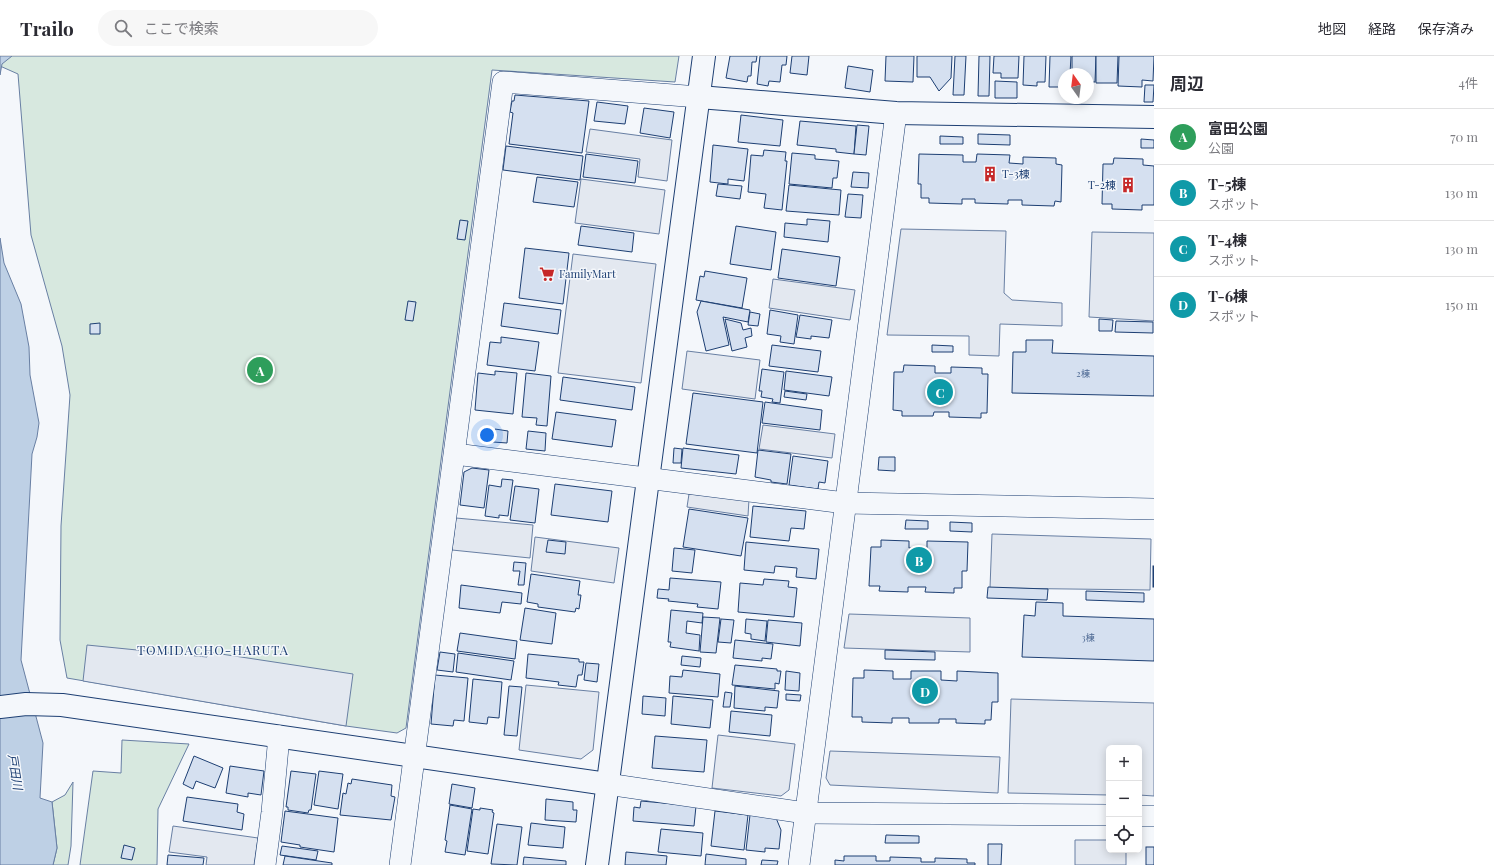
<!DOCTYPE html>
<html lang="ja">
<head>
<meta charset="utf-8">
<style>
	:root { --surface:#fff; --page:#f7f7f7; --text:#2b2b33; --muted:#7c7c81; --line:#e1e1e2; --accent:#7c3aed }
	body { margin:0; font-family:"Playfair Display","Noto Sans JP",serif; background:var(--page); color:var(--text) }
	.controls { position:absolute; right:12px; bottom:12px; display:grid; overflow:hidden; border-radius:6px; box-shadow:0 2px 10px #0003 }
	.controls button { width:36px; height:36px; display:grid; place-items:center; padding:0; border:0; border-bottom:1px solid var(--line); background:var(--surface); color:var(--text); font:20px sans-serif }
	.compass { position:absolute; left:1058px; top:12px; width:36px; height:36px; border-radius:50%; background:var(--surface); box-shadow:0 2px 10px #0003; rotate:346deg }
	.you { position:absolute; left:487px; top:379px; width:14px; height:14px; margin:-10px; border:3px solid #fff; border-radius:50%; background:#1a73e8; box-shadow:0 0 0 6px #1a73e833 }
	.badge { display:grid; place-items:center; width:26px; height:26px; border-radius:50%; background:var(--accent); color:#fff; font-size:13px; font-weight:700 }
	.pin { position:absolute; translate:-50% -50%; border:2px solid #fff; box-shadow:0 1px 4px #0006 }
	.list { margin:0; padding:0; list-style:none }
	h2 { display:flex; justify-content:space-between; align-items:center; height:52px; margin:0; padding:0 16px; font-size:17px }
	h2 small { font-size:13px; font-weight:400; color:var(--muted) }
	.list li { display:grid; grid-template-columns:26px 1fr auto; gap:12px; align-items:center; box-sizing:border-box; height:56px; padding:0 16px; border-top:1px solid var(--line) }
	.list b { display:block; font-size:15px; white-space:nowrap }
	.list p { margin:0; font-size:13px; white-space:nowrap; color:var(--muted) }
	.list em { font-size:13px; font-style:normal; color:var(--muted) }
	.icon { flex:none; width:22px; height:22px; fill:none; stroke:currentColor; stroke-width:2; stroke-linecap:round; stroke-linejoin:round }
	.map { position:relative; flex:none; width:1154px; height:809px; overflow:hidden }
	header { display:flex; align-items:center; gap:24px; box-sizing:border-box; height:56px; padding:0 20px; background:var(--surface); border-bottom:1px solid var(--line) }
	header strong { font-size:19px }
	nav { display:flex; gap:22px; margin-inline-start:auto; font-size:14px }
	.search { width:280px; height:36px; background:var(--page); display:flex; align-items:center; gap:10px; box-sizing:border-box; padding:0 14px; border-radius:22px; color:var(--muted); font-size:15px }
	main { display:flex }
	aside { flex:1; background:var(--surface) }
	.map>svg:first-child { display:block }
	.green { fill:#d7e8df; stroke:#687fa3 }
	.parking { fill:#e3e8f0; stroke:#687fa3 }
	.water { fill:#bed0e5; stroke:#687fa3 }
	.building { fill:#d5e0f0; stroke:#1d3f73 }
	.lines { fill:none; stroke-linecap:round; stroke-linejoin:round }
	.minor-casing { stroke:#1d3f73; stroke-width:22 }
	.tertiary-casing { stroke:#1d3f73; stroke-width:24 }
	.minor { stroke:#f4f7fb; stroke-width:21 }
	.tertiary { stroke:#f4f7fb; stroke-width:22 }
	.labels { text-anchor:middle; stroke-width:3; stroke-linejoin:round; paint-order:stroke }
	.number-label { font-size:9px; fill:#4b6792 }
	.poi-label { font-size:11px; fill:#1d3f73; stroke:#f4f7fb; text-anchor:start }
	.water-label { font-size:12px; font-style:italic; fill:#1d3f73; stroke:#f4f7fb }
	.quarter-label { font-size:13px; letter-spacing:1px; fill:#1d3f73; stroke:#f4f7fb }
</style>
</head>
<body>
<header>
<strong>Trailo</strong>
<div class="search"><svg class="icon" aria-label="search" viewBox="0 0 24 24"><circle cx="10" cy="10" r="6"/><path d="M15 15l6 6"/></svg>ここで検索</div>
<nav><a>地図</a><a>経路</a><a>保存済み</a></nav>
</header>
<main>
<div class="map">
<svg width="1154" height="809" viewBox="0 0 1154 809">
	<rect width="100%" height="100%" fill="#f4f7fb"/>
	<g class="green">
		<path d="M0 0H679L675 26 492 14 406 672 397 677 346 670 67 622 60 584 61 470 70 339 62 290 31 179 18 18 0 10Z"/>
		<path d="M122 684 189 688 158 753 157 809H80L93 715 121 717Z"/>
		<path d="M73 726 71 790 68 809H53L57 792 52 746 65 739Z"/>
	</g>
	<g class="parking">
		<path d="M590 73 672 84 667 125 638 121 640 103 586 96Z"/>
		<path d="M581 123 665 134 659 178 575 167Z"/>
		<path d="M901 173 1006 175 1004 237 1012 244 1062 247V270L1000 268 999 300 969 299V280L887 279Z"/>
		<path d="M1092 176 1154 177V265L1089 261Z"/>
		<path d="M573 198 656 208 641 327 558 317Z"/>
		<path d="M773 223 855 234 850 264 769 252Z"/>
		<path d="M687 295 760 304 755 343 682 333Z"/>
		<path d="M763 369 835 378 832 402 759 393Z"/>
		<path d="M689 438 749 443 748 460 687 451Z"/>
		<path d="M456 462 533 469 530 502 452 494Z"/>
		<path d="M992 478 1151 483 1150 534 990 532Z"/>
		<path d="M535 481 619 492 614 527 531 515Z"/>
		<path d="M849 558 970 562V596L844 592Z"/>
		<path d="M87 589 207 601 208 596 353 618 346 670 83 625Z"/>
		<path d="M526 629 599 636 593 694 581 703 519 694Z"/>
		<path d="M1011 643 1154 647V740L1139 739V692H1109V739L1008 737Z"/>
		<path d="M718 679 795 688 789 734 781 740 712 732Z"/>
		<path d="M830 695 1000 701 998 737 830 729 826 722Z"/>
		<path d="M173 770 258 782 254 809H206L207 801 169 796Z"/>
		<path d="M1075 784H1109V794H1126V809H1075Z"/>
	</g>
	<g class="water">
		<path d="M0 0H12L2 8 0 19Z"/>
		<path d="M0 182 4 207 21 248 29 291 30 319 39 367 37 381 32 398 21 604 43 687 40 742 52 746 57 792 53 809H0Z"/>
	</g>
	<g class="building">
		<path d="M730 0H757L756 6H752L751 20H748L747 26 726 22Z"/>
		<path d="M760 0H787L786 9H782L780 26 769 25 768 30 757 28Z"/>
		<path d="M792 0H809L807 19 790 17Z"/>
		<path d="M886 0H914L913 26 885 25Z"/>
		<path d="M917 0H952L951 22 939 35 930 21H917Z"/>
		<path d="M955 0H966L964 39H953Z"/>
		<path d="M979 0H990L989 40H978Z"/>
		<path d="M994 0H1019L1018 22H1001V17H993Z"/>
		<path d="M1024 0H1046L1045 26H1037V30L1023 29Z"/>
		<path d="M1050 0H1071L1070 18H1064V31H1049Z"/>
		<path d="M1072 0H1096L1095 26H1088V18H1072Z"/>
		<path d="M1096 0H1118L1117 27H1096Z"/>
		<path d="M1119 0H1154L1153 25 1142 24V31L1118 30Z"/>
		<path d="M848 10 873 14 870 36 845 32Z"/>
		<path d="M995 25 1017 26V42H995Z"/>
		<path d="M1145 29H1154L1153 46H1144Z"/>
		<path d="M515 39 589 45 582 97 509 88 513 57 510 56 512 45H514Z"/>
		<path d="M597 46 628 50 625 68 594 65Z"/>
		<path d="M644 52 674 56 670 82 640 77Z"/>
		<path d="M741 59 783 64 780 90 738 86Z"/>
		<path d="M800 65 856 70 854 98 836 96V93L797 89Z"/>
		<path d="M857 69 869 70 866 99 854 98Z"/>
		<path d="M978 78 1010 79V89L978 88Z"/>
		<path d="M940 80 963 81V88H940Z"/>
		<path d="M1141 83 1154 84V92H1141Z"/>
		<path d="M713 89 748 93 744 125 728 123V128L710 126Z"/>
		<path d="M506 90 583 100 580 124 503 114Z"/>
		<path d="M764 94 786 96 785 105H787L782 154 764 152 766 138 748 136 751 99 763 100Z"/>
		<path d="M792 97 815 99V103L839 105 837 122H833L832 132 789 128Z"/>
		<path d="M586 98 638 105 635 127 583 121Z"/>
		<path d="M919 98 963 99V106H976L977 98 1010 99 1009 107 1023 108V101L1056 102V108L1062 109 1061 146 1055 145 1054 150 1022 149V144H1008V148L975 147V143H962V148L929 147V142H921V128H918Z"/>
		<path d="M1114 102 1143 103V109L1154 110V149H1142V154L1112 153V148H1102L1103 108H1113Z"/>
		<path d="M853 116 869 117 868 132 851 131Z"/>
		<path d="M537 121 578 126 574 151 533 146Z"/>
		<path d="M718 128 742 130 740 143 716 140Z"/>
		<path d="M789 129 841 134 839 159 786 155Z"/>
		<path d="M848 138 863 139 861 162 845 161Z"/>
		<path d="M807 163 830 165 828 186 784 181 785 167 807 169Z"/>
		<path d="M460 164 468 165 465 184 457 183Z"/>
		<path d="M581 170 634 177 632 196 578 189Z"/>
		<path d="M736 170 776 176 771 214 730 208Z"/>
		<path d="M525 192 569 197 563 248 519 242Z"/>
		<path d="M782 193 840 201 836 230 778 222Z"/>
		<path d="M705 215 747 222 742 252 696 244 700 220 704 221Z"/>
		<path d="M408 245 416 246 413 265 405 264Z"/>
		<path d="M701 245 750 254 748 266 723 261 729 289 706 295 697 256Z"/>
		<path d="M504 247 561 254 558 278 501 270Z"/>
		<path d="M770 254 798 259 794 288 780 286 781 280 767 278Z"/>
		<path d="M750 256 760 258 758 270 748 269Z"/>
		<path d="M800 259 832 264 829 282 811 280V283L796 281Z"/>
		<path d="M725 263 741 267 743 274 751 272 752 280 745 282 747 291 732 295Z"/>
		<path d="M1099 263 1113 264 1112 275H1099Z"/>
		<path d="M1116 265 1153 266V277L1115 276Z"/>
		<path d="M100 267V278H90V268Z"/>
		<path d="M501 281 539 286 535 315 487 309 490 286 501 287Z"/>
		<path d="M1026 284H1053L1052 297 1154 300V340L1012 337 1013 296H1026Z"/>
		<path d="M772 289 821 295 818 316 769 310Z"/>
		<path d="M932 289 953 290V296H932Z"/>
		<path d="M904 309 935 310V317H951V311L982 312V318H988L987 357H981V362L949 361V356H934L933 360H902V355L893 354 894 316H903Z"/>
		<path d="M762 313 784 316 780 347 772 346 773 343 761 341 762 335H759Z"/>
		<path d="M495 315 517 317 513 358 475 354 478 317 495 319Z"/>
		<path d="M786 315 832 321 829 340 784 334Z"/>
		<path d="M526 317 551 320 547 370 536 369 537 362 522 361Z"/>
		<path d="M563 321 635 331 632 354 560 344Z"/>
		<path d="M785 335 807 338 806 344 784 341Z"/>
		<path d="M693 337 763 346 757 397 686 388Z"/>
		<path d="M765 346 822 354 820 374 762 367Z"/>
		<path d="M556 356 616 364 612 391 552 383Z"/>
		<path d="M495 373 508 375 507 387 493 386Z"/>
		<path d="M528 375 546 377 545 395 526 393Z"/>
		<path d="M674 392 682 393 681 407H673Z"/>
		<path d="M683 392 739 399 736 418 681 412Z"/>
		<path d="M758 394 791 398 787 428 771 426V424L755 421Z"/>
		<path d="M793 400 828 405 825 427 819 426 818 433 789 429Z"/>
		<path d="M879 401H895V415L878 414Z"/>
		<path d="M472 412 489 414 484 452 460 449 464 416Z"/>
		<path d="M502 423 513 424 508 460 499 459V462L485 460 489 429 501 431Z"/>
		<path d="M555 428 612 435 608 466 551 459Z"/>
		<path d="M515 430 539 433 535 467 510 464Z"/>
		<path d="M753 450 806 455 804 473 791 472 789 485 750 481Z"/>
		<path d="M689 453 748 462 741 500 683 491Z"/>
		<path d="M906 464 928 465V473H905Z"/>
		<path d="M950 466 972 467V476L950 475Z"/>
		<path d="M548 484 566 486 565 498 546 496Z"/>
		<path d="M881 484 909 485V492H927V485L968 486 967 515H962V532H954V537L925 536 926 531H908V536L879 535 880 530H869L871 491H881Z"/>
		<path d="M746 486 819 493 816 523 796 521 797 512 775 510 774 517 744 514Z"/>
		<path d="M674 492 695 494 692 517 672 515Z"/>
		<path d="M514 506 526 507 524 529H518L520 515H513Z"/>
		<rect x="1153" y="510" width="1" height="21"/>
		<path d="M531 518 580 525 578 539H581L579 553 576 552 575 556 538 551V548L527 546Z"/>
		<path d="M670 522 721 526 718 553 697 551 698 548 668 545 669 543 657 542 658 533 669 534Z"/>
		<path d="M764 523 789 525 788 531 797 532 794 561 738 556 740 527 763 529Z"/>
		<path d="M461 529 522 537 521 548 502 546 500 557 459 552Z"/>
		<path d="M988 531 1048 533 1047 544 987 542Z"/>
		<path d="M1086 535 1144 537V546L1086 544Z"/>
		<path d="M1036 546 1063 547V560L1154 563V605L1022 601 1024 559 1035 560Z"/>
		<path d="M525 552 556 557 552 588 520 584Z"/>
		<path d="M671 554 703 557 702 567 687 565 686 577 700 579 699 595 670 591 671 586H668Z"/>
		<path d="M703 561 720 562 716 597 700 596Z"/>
		<path d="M721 563 734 564 731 587 718 586Z"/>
		<path d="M746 563 767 565 765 585 751 583V578L745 577Z"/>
		<path d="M768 564 802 567 800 590 766 586Z"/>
		<path d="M460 577 517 585 515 603 457 595Z"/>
		<path d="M735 584 773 588 771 603 762 602V605L733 602Z"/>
		<path d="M885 594 935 596V604L885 603Z"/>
		<path d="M440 596 455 598 453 616 437 614Z"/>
		<path d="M458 597 514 605 511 624 456 616Z"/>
		<path d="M528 598 579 603V606H584L582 619H578L576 631 558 629 559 626 526 622Z"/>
		<path d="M682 600 701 602 700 611 681 609Z"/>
		<path d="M586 607 599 608 597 626 584 624Z"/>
		<path d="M735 609 777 613V615H781L779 628 775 627V633L732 629Z"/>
		<path d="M683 614 720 618 718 641 669 637 670 620 682 621Z"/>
		<path d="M864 614 893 615V623H911V615H941V624L957 625V615L998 617V646H992L991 664H985V668L956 667V663H939V667H909V662H892V667L862 666V661H852L853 622H864Z"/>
		<path d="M786 615 800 617 799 635 785 634Z"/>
		<path d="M435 619 468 622 464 665 454 664 453 670 431 668Z"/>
		<path d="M473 623 502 626 499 662 488 661 487 668 469 666Z"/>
		<path d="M509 630 522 631 517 680 504 679Z"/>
		<path d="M735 630 779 635 777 652 765 651V655L734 652Z"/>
		<path d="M725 636 732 637 730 651H723Z"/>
		<path d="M786 638 801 639 800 645 786 644Z"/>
		<path d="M643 640 666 642 665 660 642 658Z"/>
		<path d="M673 640 713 644 710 672 671 668Z"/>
		<path d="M731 655 772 659 770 680 729 676Z"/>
		<path d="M655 680 707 684 704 716 652 712Z"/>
		<path d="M194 700 223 712 215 732 196 725 193 733 183 728Z"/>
		<path d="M230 710 264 715 261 739 248 737V741L226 737Z"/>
		<path d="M291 715 316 718 311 754H309L308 757 288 754V751H286Z"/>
		<path d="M319 715 343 718 338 753 314 749Z"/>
		<path d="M352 723 392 729 391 740 395 741 391 764 340 759 343 737 346 738 348 727 351 728Z"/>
		<path d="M452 728 475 732 472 752 449 748Z"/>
		<path d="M187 741 238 748 237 756 244 758 242 774 183 765Z"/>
		<path d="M546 743 573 746V754H577L576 766 545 764Z"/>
		<path d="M641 745 696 750 694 770 633 765 634 751 640 752Z"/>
		<path d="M450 749 472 753 465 799 445 796 447 785 445 784Z"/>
		<path d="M480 752 493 754 492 756 494 757 488 798 467 795 473 753 480 754Z"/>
		<path d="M285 755 338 762 334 796 300 791V789L281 786Z"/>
		<path d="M715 755 748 759 744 794 711 790Z"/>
		<path d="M750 759 776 762 781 774 779 793 765 792V796L746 794Z"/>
		<path d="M531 767 565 771 563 792 528 789Z"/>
		<path d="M497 768 522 771 517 809 491 808Z"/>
		<path d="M661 773 703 777 701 800 658 796Z"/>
		<path d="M886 779 919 780V787H885Z"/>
		<path d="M988 788H1002L1001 809H988Z"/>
		<path d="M124 789 135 792 132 804 121 802Z"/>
		<path d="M282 790 318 795 316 804 280 799Z"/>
		<rect x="1146" y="791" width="8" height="18"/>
		<path d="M626 796 667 800 666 809H625Z"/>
		<path d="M706 798 746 803V809H705Z"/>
		<path d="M168 799 204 802 203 809H167Z"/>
		<path d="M285 800 332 807V809H283Z"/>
		<path d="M844 800H876V805H890V801L921 802V806H935V802L967 803V807H975V809H835V804L844 805Z"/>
		<path d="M524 801 566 805V809H523Z"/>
		<path d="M762 804 778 805 777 809H761Z"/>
	</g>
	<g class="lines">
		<g class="minor-casing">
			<g id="minor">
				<path d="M455 398 845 447 1154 453"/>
				<path d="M607 728 805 757 1109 759"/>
				<path d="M1139 760H1154"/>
				<path d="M265 809 272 756 279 680"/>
				<path d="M400 809 503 26 699 41"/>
				<path d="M799 809 896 57"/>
			</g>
		</g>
		<g class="tertiary-casing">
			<g id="tertiary">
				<path d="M699 41 896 57 1154 61"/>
				<path d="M0 651 26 648 62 649 607 728"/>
				<path d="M597 809 704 0"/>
			</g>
		</g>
		<use href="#minor" class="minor"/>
		<use href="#tertiary" class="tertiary"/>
	</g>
	<defs>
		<g id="building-bare" transform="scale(1.2)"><path d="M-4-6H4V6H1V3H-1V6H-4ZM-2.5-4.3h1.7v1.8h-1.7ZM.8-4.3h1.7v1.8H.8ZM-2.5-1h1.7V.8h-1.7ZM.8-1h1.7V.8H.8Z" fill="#c62828" stroke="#f4f7fb" stroke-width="2.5" paint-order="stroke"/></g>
		<g id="supermarket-bare" transform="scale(1.2)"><path d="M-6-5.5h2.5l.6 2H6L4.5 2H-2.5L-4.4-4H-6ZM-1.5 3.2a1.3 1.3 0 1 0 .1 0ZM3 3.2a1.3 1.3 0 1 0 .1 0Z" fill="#c62828" stroke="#f4f7fb" stroke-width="2.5" paint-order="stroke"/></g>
	</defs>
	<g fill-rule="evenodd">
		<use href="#building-bare" x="990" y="118"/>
		<use href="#building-bare" x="1128" y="129"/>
		<use href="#supermarket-bare" x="547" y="218"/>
	</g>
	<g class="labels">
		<g class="number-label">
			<text x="1083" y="321">2棟</text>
			<text x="1088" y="585">3棟</text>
		</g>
		<g class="poi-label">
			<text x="1002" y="122">T-3棟</text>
			<text x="1116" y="133" text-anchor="end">T-2棟</text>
			<text x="559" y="222">FamilyMart</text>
		</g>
		<g class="water-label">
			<text transform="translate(15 716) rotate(81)" y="4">戸田川</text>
		</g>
		<g class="quarter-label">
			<text x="213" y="599">TOMIDACHO-HARUTA</text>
		</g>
	</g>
</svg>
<div class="controls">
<button>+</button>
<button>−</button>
<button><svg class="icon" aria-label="locate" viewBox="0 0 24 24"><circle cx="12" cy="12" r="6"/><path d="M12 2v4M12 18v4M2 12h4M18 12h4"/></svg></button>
</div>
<svg class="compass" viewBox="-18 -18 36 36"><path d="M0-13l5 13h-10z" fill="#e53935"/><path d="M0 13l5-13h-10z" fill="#7c7c81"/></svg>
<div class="you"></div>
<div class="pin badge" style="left:260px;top:314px;background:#2e9e5b">A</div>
<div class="pin badge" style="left:919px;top:504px;background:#0f9aa8">B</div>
<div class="pin badge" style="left:940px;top:336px;background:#0f9aa8">C</div>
<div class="pin badge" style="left:925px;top:635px;background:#0f9aa8">D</div>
</div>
<aside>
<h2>周辺<small>4件</small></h2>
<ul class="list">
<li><span class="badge" style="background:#2e9e5b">A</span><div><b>富田公園</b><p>公園</p></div><em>70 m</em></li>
<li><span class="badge" style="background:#0f9aa8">B</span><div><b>T-5棟</b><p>スポット</p></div><em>130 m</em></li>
<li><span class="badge" style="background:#0f9aa8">C</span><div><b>T-4棟</b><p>スポット</p></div><em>130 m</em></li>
<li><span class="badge" style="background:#0f9aa8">D</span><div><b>T-6棟</b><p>スポット</p></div><em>150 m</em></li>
</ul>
</aside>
</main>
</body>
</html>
